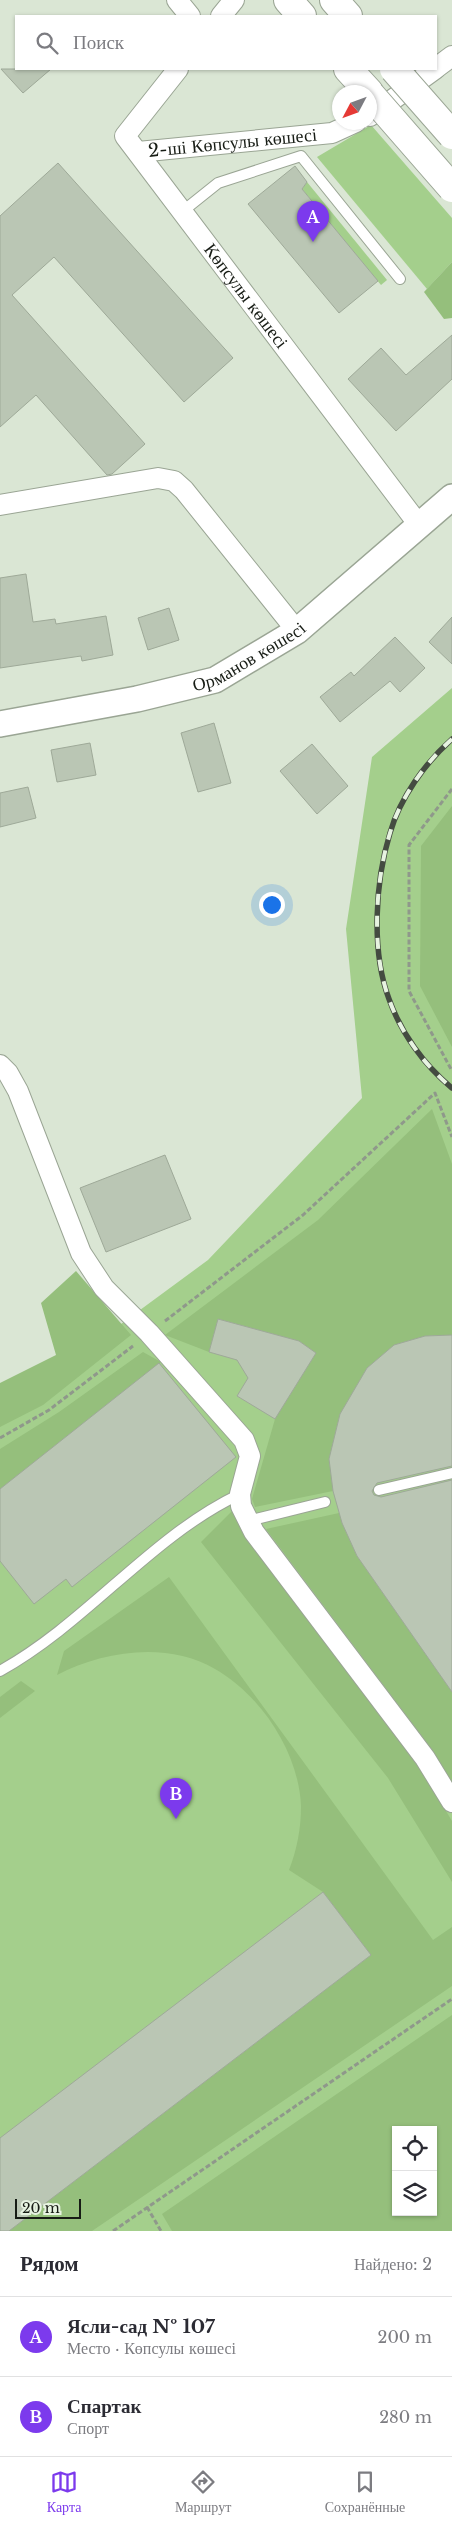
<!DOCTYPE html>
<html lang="ru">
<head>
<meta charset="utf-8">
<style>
	:root { --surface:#fff; --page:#f7f7f7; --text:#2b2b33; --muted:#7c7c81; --line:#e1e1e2; --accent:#7c3aed }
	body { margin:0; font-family:"Libre Baskerville",serif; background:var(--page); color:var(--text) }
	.controls { position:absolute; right:15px; bottom:15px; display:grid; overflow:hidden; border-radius:0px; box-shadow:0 1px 4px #0004 }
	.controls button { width:45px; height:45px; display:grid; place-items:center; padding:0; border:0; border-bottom:1px solid var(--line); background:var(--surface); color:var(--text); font:25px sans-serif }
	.compass { position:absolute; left:332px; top:85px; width:45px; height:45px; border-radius:50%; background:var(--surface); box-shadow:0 1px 4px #0004; rotate:229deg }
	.scale { position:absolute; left:15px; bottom:12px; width:66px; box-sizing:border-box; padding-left:5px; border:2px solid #171c15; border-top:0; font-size:14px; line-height:18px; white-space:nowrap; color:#171c15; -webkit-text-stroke:4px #e7f3e1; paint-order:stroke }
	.you { position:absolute; left:271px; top:904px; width:18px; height:18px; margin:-12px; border:4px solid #fff; border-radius:50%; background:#1a73e8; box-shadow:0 0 0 8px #1a73e833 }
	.badge { display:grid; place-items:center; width:32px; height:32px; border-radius:50%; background:var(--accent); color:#fff; font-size:16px; font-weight:700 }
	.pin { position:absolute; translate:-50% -41px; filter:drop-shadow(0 1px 2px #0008) }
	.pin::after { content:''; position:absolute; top:26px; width:18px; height:15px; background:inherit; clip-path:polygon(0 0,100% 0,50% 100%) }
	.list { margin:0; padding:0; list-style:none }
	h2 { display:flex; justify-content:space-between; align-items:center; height:65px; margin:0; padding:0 20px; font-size:21px }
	h2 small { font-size:16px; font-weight:400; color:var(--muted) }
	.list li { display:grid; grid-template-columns:32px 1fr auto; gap:15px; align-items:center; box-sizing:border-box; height:80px; padding:0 20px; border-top:1px solid var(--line) }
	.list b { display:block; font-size:19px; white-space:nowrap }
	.list p { margin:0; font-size:16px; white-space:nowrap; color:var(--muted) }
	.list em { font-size:16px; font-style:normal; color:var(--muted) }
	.icon { flex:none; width:28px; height:28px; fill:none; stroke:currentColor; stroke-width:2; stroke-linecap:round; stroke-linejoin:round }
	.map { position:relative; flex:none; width:452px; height:2231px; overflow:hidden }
	.search { position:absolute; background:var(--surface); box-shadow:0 1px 4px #0004; left:15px; right:15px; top:15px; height:55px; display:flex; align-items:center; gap:12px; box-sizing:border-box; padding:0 18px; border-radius:0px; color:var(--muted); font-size:19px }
	.sheet { height:225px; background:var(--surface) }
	nav { display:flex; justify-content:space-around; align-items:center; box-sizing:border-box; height:70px; border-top:1px solid var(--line); background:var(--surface); font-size:14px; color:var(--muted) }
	nav a { display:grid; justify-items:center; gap:2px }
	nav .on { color:var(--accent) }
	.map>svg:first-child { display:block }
	.green { fill:#a4cf8c; fill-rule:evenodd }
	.forest { fill:#95bf7c; fill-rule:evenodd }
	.building { fill:#bac6b4; stroke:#9ea998 }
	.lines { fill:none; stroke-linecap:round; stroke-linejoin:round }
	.service-casing { stroke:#9aa594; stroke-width:12 }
	.minor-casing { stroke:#9aa594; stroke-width:22 }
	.tertiary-casing { stroke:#9aa594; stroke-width:28 }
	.secondary-casing { stroke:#9aa594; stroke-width:30 }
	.path { stroke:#8f988b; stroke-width:3; stroke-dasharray:5 2.5; stroke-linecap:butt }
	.service { stroke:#fff; stroke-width:10 }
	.minor { stroke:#fff; stroke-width:20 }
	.tertiary { stroke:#fff; stroke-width:25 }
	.secondary { stroke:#fff; stroke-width:28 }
	.rail-casing { stroke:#444b41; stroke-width:5.5 }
	.rail { stroke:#e7f3e1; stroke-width:4; stroke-dasharray:11; stroke-linecap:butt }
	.secondary-bridge-casing { stroke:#9aa594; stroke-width:30; stroke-linecap:butt }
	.secondary-bridge { stroke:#fff; stroke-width:28 }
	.labels { text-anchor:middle; stroke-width:4; stroke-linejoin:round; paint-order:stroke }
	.street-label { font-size:18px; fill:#171c15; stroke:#e7f3e1 }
</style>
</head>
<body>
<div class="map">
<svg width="452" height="2231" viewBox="0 0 452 2231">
	<rect width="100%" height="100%" fill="#dae6d4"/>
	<g class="green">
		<path d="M371 125 452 218V262L427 289 317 157Z"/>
		<path d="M307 182 387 280 381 285 302 189Z"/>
		<path d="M452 688V2231H0V1413L208 1260 362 1098 346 929 372 757ZM396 2130H433V2212H396Z"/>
	</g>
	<g class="forest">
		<path d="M452 262V318L444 319 424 292Z"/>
		<path d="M452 806V1047L420 986 421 846Z"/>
		<path d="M432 1109 452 1164V1335L425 1336 394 1345 367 1368 340 1414 329 1459 333 1491 255 1507 252 1499 275 1419 316 1353 299 1341 218 1319 209 1352 165 1335 318 1220Z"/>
		<path d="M76 1271 131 1335 43 1405 0 1427V1383L56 1355 41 1303Z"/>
		<path d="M143 1352 161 1362 0 1489V1449L59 1412Z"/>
		<path d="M232 1511 415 1760 452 1821V1882L388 1778 201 1542Z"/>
		<path d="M339 1513 357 1556 452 1692V1782L431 1748 266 1529Z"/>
		<path d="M169 1577 433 1940 452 1927V1986L92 2231H9L371 1955 323 1892 289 1870C297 1849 301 1829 301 1806 299 1753 261 1695 215 1669 167 1641 103 1651 57 1675L64 1651Z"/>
		<path d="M21 1681 35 1691 0 1718V1697Z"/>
		<path d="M452 2015V2231H172L162 2214ZM396 2130H433V2212H396Z"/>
	</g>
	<g class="building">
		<path d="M1 69H51L23 93Z"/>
		<path d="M58 163 233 358 184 402 54 257 12 295 145 444 112 474 107 475 36 395 0 427V216Z"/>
		<path d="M295 166 307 182 302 189 378 281 339 313 248 204Z"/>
		<path d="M452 335V379L396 431 348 379 381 348 406 375Z"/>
		<path d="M26 574 33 622 55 619 56 624 106 616 113 655 82 661 81 656 0 668V578Z"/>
		<path d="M169 608 179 640 148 650 138 618Z"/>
		<path d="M452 617V664L429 642Z"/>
		<path d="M395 637 425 668 400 692 390 681 340 722 320 697 351 672 354 676Z"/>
		<path d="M214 723 231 783 198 792 181 733Z"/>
		<path d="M90 743 96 775 57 782 51 750Z"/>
		<path d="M312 744 348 786 317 814 280 771Z"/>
		<path d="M28 787 36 818 0 827V793Z"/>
		<path d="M165 1155 191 1219 106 1252 80 1188Z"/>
		<path d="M218 1319 299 1341 316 1353 275 1419 237 1396 248 1378 237 1360 209 1352Z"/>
		<path d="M452 1335V1466L377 1483 372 1491 374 1495 381 1497 452 1480V1692L357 1556 342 1523 333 1491 329 1459 340 1414 367 1368 394 1345 425 1336Z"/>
		<path d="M159 1363 236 1457 72 1587 66 1579 34 1604 0 1561V1489Z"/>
		<path d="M323 1892 371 1955 9 2231H0V2138Z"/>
	</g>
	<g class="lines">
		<g class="service-casing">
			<g id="service">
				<path d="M183 211 218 183 301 156 400 279"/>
				<path d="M379 1490 452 1473"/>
				<path d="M248 1521 325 1502"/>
				<path d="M0 1671C88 1622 150 1537 240 1494"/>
			</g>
		</g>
		<g class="minor-casing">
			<g id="minor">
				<path d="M177 0 190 16"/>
				<path d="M221 16 234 0"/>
				<path d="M436 68 452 56"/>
				<path id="s1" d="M178 69 125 136 419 525"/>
				<path d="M370 116 435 69"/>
				<path id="s2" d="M138 152 332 133 356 122"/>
				<path d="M0 505 158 478 174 481 184 490 297 631"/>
				<path d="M0 1065 8 1073 18 1091 81 1253 104 1288 149 1333 244 1440 250 1456 240 1494 241 1506 254 1532 425 1758 452 1802"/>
			</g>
		</g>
		<g class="tertiary-casing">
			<g id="tertiary">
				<path id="s3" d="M0 724 137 699 215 680 297 631 452 497"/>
			</g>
		</g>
		<g class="secondary-casing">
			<g id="secondary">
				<path d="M288 0 302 16"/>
				<path d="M334 0 348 16"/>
				<path d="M348 69 369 92"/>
			</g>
		</g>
		<g class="path">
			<path d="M452 789 409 845V991L452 1071"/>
			<path d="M165 1321 303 1215 435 1093 452 1137"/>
			<path d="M0 1438 49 1410 133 1346"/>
			<path d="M147 2207 161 2231"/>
			<path d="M113 2231 452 1999"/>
		</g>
		<use href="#service" class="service"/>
		<use href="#minor" class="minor"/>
		<use href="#tertiary" class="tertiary"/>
		<use href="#secondary" class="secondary"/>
		<g class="rail-casing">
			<path id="rail" d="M452 739C425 763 400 798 390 833 375 882 371 951 389 999 401 1033 424 1065 452 1088"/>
		</g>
		<use href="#rail" class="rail"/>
		<g class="secondary-bridge-casing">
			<g id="secondary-bridge">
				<path d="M394 69 452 135"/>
				<path d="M370 94 452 188"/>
			</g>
		</g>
		<use href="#secondary-bridge" class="secondary-bridge"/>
	</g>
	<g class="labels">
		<g class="street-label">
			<text dy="6" stroke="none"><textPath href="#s2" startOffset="95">2-ші Көпсулы көшесі</textPath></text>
			<text dy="6" stroke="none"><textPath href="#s1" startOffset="286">Көпсулы көшесі</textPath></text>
			<text dy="6" stroke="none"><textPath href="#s3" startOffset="260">Орманов көшесі</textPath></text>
		</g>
	</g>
</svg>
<div class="controls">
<button><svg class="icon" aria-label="locate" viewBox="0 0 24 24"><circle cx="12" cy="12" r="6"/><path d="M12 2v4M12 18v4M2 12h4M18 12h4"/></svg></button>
<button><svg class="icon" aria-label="layers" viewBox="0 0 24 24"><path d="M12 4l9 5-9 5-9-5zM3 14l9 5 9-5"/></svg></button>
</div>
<svg class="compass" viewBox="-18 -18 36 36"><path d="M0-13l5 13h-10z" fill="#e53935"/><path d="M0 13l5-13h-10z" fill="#7c7c81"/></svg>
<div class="scale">20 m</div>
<div class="you"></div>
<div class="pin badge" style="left:313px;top:242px">A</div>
<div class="pin badge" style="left:176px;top:1819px">B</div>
<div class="search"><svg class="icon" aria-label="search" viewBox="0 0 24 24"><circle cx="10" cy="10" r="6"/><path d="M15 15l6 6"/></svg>Поиск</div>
</div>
<section class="sheet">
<h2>Рядом<small>Найдено: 2</small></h2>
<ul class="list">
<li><span class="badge">A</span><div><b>Ясли-сад № 107</b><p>Место · Көпсулы көшесі</p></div><em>200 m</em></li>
<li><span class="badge">B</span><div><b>Спартак</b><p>Спорт</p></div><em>280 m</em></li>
</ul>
</section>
<nav>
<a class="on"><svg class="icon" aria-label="map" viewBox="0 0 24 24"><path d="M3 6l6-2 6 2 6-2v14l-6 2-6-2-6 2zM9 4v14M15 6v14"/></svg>Карта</a>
<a><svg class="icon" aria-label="directions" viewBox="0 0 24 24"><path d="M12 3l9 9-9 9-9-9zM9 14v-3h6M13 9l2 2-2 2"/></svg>Маршрут</a>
<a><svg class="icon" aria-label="saved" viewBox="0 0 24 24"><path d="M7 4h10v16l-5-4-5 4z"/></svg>Сохранённые</a>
</nav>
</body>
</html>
